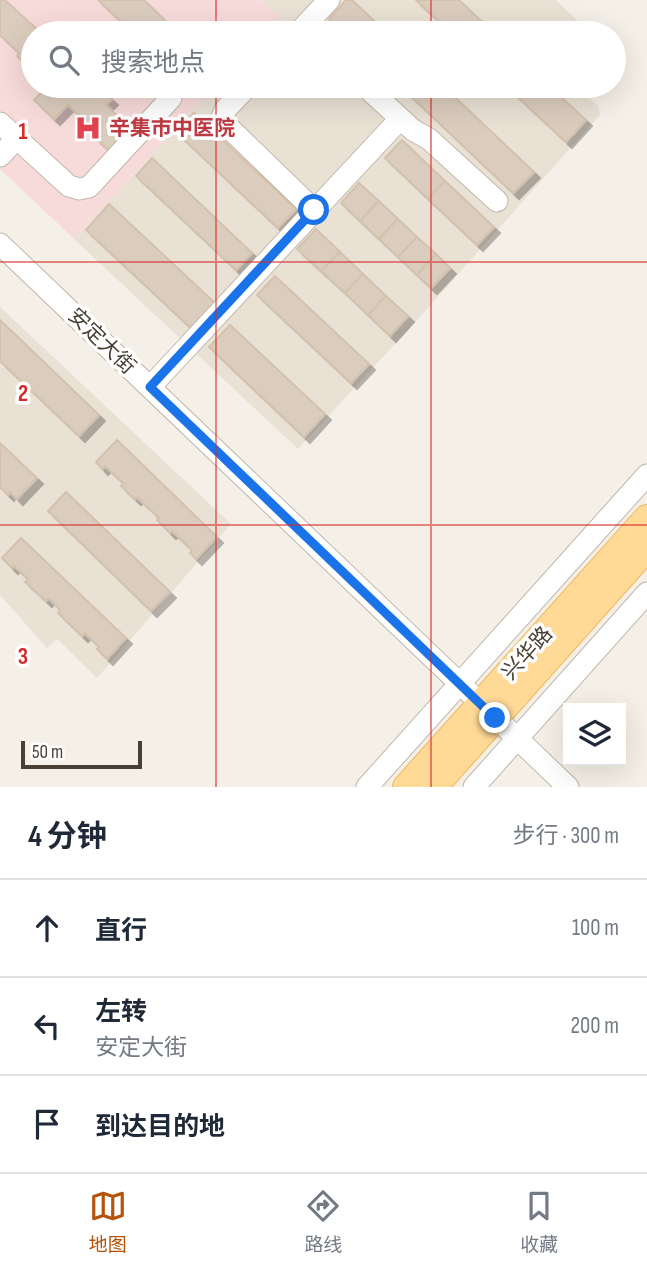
<!DOCTYPE html>
<html lang="zh">
<head>
<meta charset="utf-8">
<style>
	:root { --surface:#fff; --page:#f6f6f7; --text:#1f2937; --muted:#747a83; --line:#e0e1e3; --accent:#b45309 }
	body { margin:0; font-family:"Sofia Sans Condensed","Noto Sans SC",sans-serif; background:var(--page); color:var(--text) }
	.controls { position:absolute; right:21px; bottom:21px; display:grid; overflow:hidden; border-radius:0px; box-shadow:0 7px 28px #0002 }
	.controls button { width:63px; height:63px; display:grid; place-items:center; padding:0; border:0; border-bottom:2px solid var(--line); background:var(--surface); color:var(--text); font:35px sans-serif }
	.scale { position:absolute; left:21px; bottom:18px; width:121px; box-sizing:border-box; padding-left:7px; border:4px solid #494035; border-top:0; font-size:19px; line-height:24px; white-space:nowrap; color:#494035; -webkit-text-stroke:5px #fff; paint-order:stroke }
	.stop { position:absolute; width:21px; height:21px; margin:-16px; border:5px solid #1a73e8; border-radius:50%; background:#fff }
	.stop.end { background:#1a73e8; border-color:#fff; box-shadow:0 2px 7px #0008 }
	.list { margin:0; padding:0; list-style:none }
	h2 { display:flex; justify-content:space-between; align-items:center; height:91px; margin:0; padding:0 28px; font-size:30px }
	h2 small { font-size:23px; font-weight:400; color:var(--muted) }
	.list li { display:grid; grid-template-columns:46px 1fr auto; gap:21px; align-items:center; box-sizing:border-box; height:98px; padding:0 28px; border-top:2px solid var(--line) }
	.list b { display:block; font-size:26px; white-space:nowrap }
	.list p { margin:0; font-size:23px; white-space:nowrap; color:var(--muted) }
	.list em { font-size:23px; font-style:normal; color:var(--muted) }
	.icon { flex:none; width:38px; height:38px; fill:none; stroke:currentColor; stroke-width:2; stroke-linecap:round; stroke-linejoin:round }
	.map { position:relative; flex:none; width:647px; height:787px; overflow:hidden }
	.search { position:absolute; background:var(--surface); box-shadow:0 7px 28px #0002; left:21px; right:21px; top:21px; height:77px; display:flex; align-items:center; gap:18px; box-sizing:border-box; padding:0 24px; border-radius:38px; color:var(--muted); font-size:26px }
	.sheet { height:385px; background:var(--surface) }
	nav { display:flex; justify-content:space-around; align-items:center; box-sizing:border-box; height:98px; border-top:2px solid var(--line); background:var(--surface); font-size:19px; color:var(--muted) }
	nav a { display:grid; justify-items:center; gap:4px }
	nav .on { color:var(--accent) }
	.map>svg:first-child { display:block }
	.residential { fill:#eae1d5 }
	.medical { fill:#f7dbda }
	.building { fill:#dbcdbe; stroke:#d4c2ae; stroke-width:2; filter:url(#shadow) }
	.lines { fill:none; stroke-linecap:round; stroke-linejoin:round }
	.minor-casing { stroke:#c2b7a9; stroke-width:23 }
	.major-casing { stroke:#f0b75b; stroke-width:28 }
	.minor { stroke:#fff; stroke-width:21 }
	.major { stroke:#ffd996; stroke-width:26 }
	.route { stroke:#1a73e8; stroke-width:9 }
	.grid { fill:none; stroke:#d62828; stroke-width:2; stroke-opacity:0.55 }
	.labels { text-anchor:middle; stroke-width:7; stroke-linejoin:round; paint-order:stroke }
	.health-label { font-size:21px; font-weight:bold; fill:#be3a42; stroke:#fff; text-anchor:start }
	.street-label { font-size:21px; fill:#494035; stroke:#fff }
	.grid-label { font-size:23px; text-anchor:middle; font-weight:bold; fill:#d62828; stroke:#fff; stroke-width:7; stroke-linejoin:round; paint-order:stroke }
</style>
</head>
<body>
<div class="map">
<svg width="647" height="787" viewBox="0 0 647 787">
	<defs>
		<filter id="shadow"><feDropShadow dx="6" dy="6" stdDeviation="0" flood-color="#0004"/></filter>
	</defs>
	<rect width="100%" height="100%" fill="#f5f0e7"/>
	<g class="residential">
		<path d="M262 0H556L584 27V32L263 33 278 16Z"/>
		<path d="M215 86H576L599 107 600 115 419 318 298 449 74 239Z"/>
		<path d="M0 307 231 524 97 678 57 639 47 648 0 595Z"/>
	</g>
	<path class="medical" d="M0 0H262L279 16 263 33H33V86H215L74 239 0 169Z"/>
	<g class="building">
		<path d="M0 0H5L41 33H33V72L17 56 19 53 0 35Z"/>
		<path d="M98 0H144L178 33H133Z"/>
		<path d="M346 0H352L387 33H344L329 19Z"/>
		<path d="M416 0H459L494 33H451Z"/>
		<path d="M48 86H97L112 99 106 105 130 128 109 150 95 138 99 134 68 105 54 119 34 100Z"/>
		<path d="M400 86H443L534 172 513 193Z"/>
		<path d="M506 86H549L586 120 566 142Z"/>
		<path d="M194 113 296 209 278 228 176 132Z"/>
		<path d="M402 140 445 181 428 199 385 158Z"/>
		<path d="M152 158 252 253 236 270 136 176Z"/>
		<path d="M445 181 494 227 477 245 428 199Z"/>
		<path d="M359 183 379 201 360 221 341 203Z"/>
		<path d="M379 201 398 219 379 239 360 221Z"/>
		<path d="M109 204 216 304 192 329 86 230Z"/>
		<path d="M398 219 417 237 398 257 379 239Z"/>
		<path d="M316 229 340 252 321 271 297 249Z"/>
		<path d="M417 237 436 254 417 275 398 257Z"/>
		<path d="M340 252 363 274 345 293 321 271Z"/>
		<path d="M436 254 450 268 431 288 417 275Z"/>
		<path d="M363 274 386 296 368 315 345 293Z"/>
		<path d="M275 276 369 364 351 383 257 295Z"/>
		<path d="M386 296 408 316 390 336 368 315Z"/>
		<path d="M0 320 99 415 79 436 0 361Z"/>
		<path d="M230 325 325 414 304 437 209 347Z"/>
		<path d="M117 440 217 537 196 559 190 553 192 550 172 531 170 533 157 520 159 518 137 497 135 499 121 486 123 483 105 466 102 469 96 462Z"/>
		<path d="M0 443 37 478 17 499 10 492 8 495 0 487Z"/>
		<path d="M66 492 170 592 151 611 48 511Z"/>
		<path d="M21 538 126 638 107 659 97 649 99 647 85 633 82 636 58 613 60 610 49 598 46 601 25 582 28 579 14 566 12 568 2 558Z"/>
	</g>
	<g class="lines">
		<g class="minor-casing">
			<g id="minor">
				<path d="M298 33 329 0"/>
				<path d="M248 86 225 110 221 120 314 210"/>
				<path d="M365 86 413 130 429 139 497 201"/>
				<path d="M0 123 69 186 79 189 89 187 171 98"/>
				<path d="M0 156 17 138"/>
				<path d="M0 244 568 787"/>
				<path d="M150 387 400 119"/>
				<path d="M367 787 647 475"/>
				<path d="M474 787 647 593"/>
			</g>
		</g>
		<g class="major-casing">
			<g id="major">
				<path d="M406 787 647 518"/>
				<path d="M434 787 647 548"/>
			</g>
		</g>
		<use href="#minor" class="minor"/>
		<use href="#major" class="major"/>
	</g>
	<g class="lines">
		<path class="route" d="M314 210 150 387 495 718"/>
	</g>
	<path class="grid" d="M216 0V33M431 0V33M216 86V787M431 86V787M0 262H647M0 525H647"/>
	<defs>
		<g id="hospital-bare" transform="scale(2.1)"><path d="M-5-5h3v3.5h4V-5h3V5h-3V1.5h-4V5h-3Z" fill="#e0444e" stroke="#fff" stroke-width="2.5" paint-order="stroke"/></g>
	</defs>
	<g fill-rule="evenodd">
		<use href="#hospital-bare" x="88" y="128"/>
	</g>
	<g class="labels">
		<g class="health-label">
			<text x="109" y="135">辛集市中医院</text>
		</g>
		<g class="street-label">
			<text transform="translate(102 341) rotate(44)" y="7">安定大街</text>
			<text transform="translate(527 653) rotate(-48)" y="7">兴华路</text>
		</g>
	</g>
	<g class="grid-label">
		<text x="23" y="139">1</text>
		<text x="23" y="401">2</text>
		<text x="23" y="664">3</text>
	</g>
</svg>
<div class="controls">
<button><svg class="icon" aria-label="layers" viewBox="0 0 24 24"><path d="M12 4l9 5-9 5-9-5zM3 14l9 5 9-5"/></svg></button>
</div>
<div class="scale">50 m</div>
<div class="stop" style="left:314px;top:210px"></div>
<div class="stop end" style="left:495px;top:718px"></div>
<div class="search"><svg class="icon" aria-label="search" viewBox="0 0 24 24"><circle cx="10" cy="10" r="6"/><path d="M15 15l6 6"/></svg>搜索地点</div>
</div>
<section class="sheet">
<h2>4 分钟<small>步行 · 300 m</small></h2>
<ul class="list">
<li><svg class="icon" aria-label="ahead" viewBox="0 0 24 24"><path d="M12 20V5M6 11l6-6 6 6"/></svg><div><b>直行</b></div><em>100 m</em></li>
<li><svg class="icon" aria-label="left" viewBox="0 0 24 24"><path d="M17 20v-9H6M10 6l-5 5 5 5"/></svg><div><b>左转</b><p>安定大街</p></div><em>200 m</em></li>
<li><svg class="icon" aria-label="arrive" viewBox="0 0 24 24"><path d="M6 21V4h12l-3 4 3 4H6"/></svg><div><b>到达目的地</b></div></li>
</ul>
</section>
<nav>
<a class="on"><svg class="icon" aria-label="map" viewBox="0 0 24 24"><path d="M3 6l6-2 6 2 6-2v14l-6 2-6-2-6 2zM9 4v14M15 6v14"/></svg>地图</a>
<a><svg class="icon" aria-label="directions" viewBox="0 0 24 24"><path d="M12 3l9 9-9 9-9-9zM9 14v-3h6M13 9l2 2-2 2"/></svg>路线</a>
<a><svg class="icon" aria-label="saved" viewBox="0 0 24 24"><path d="M7 4h10v16l-5-4-5 4z"/></svg>收藏</a>
</nav>
</body>
</html>
